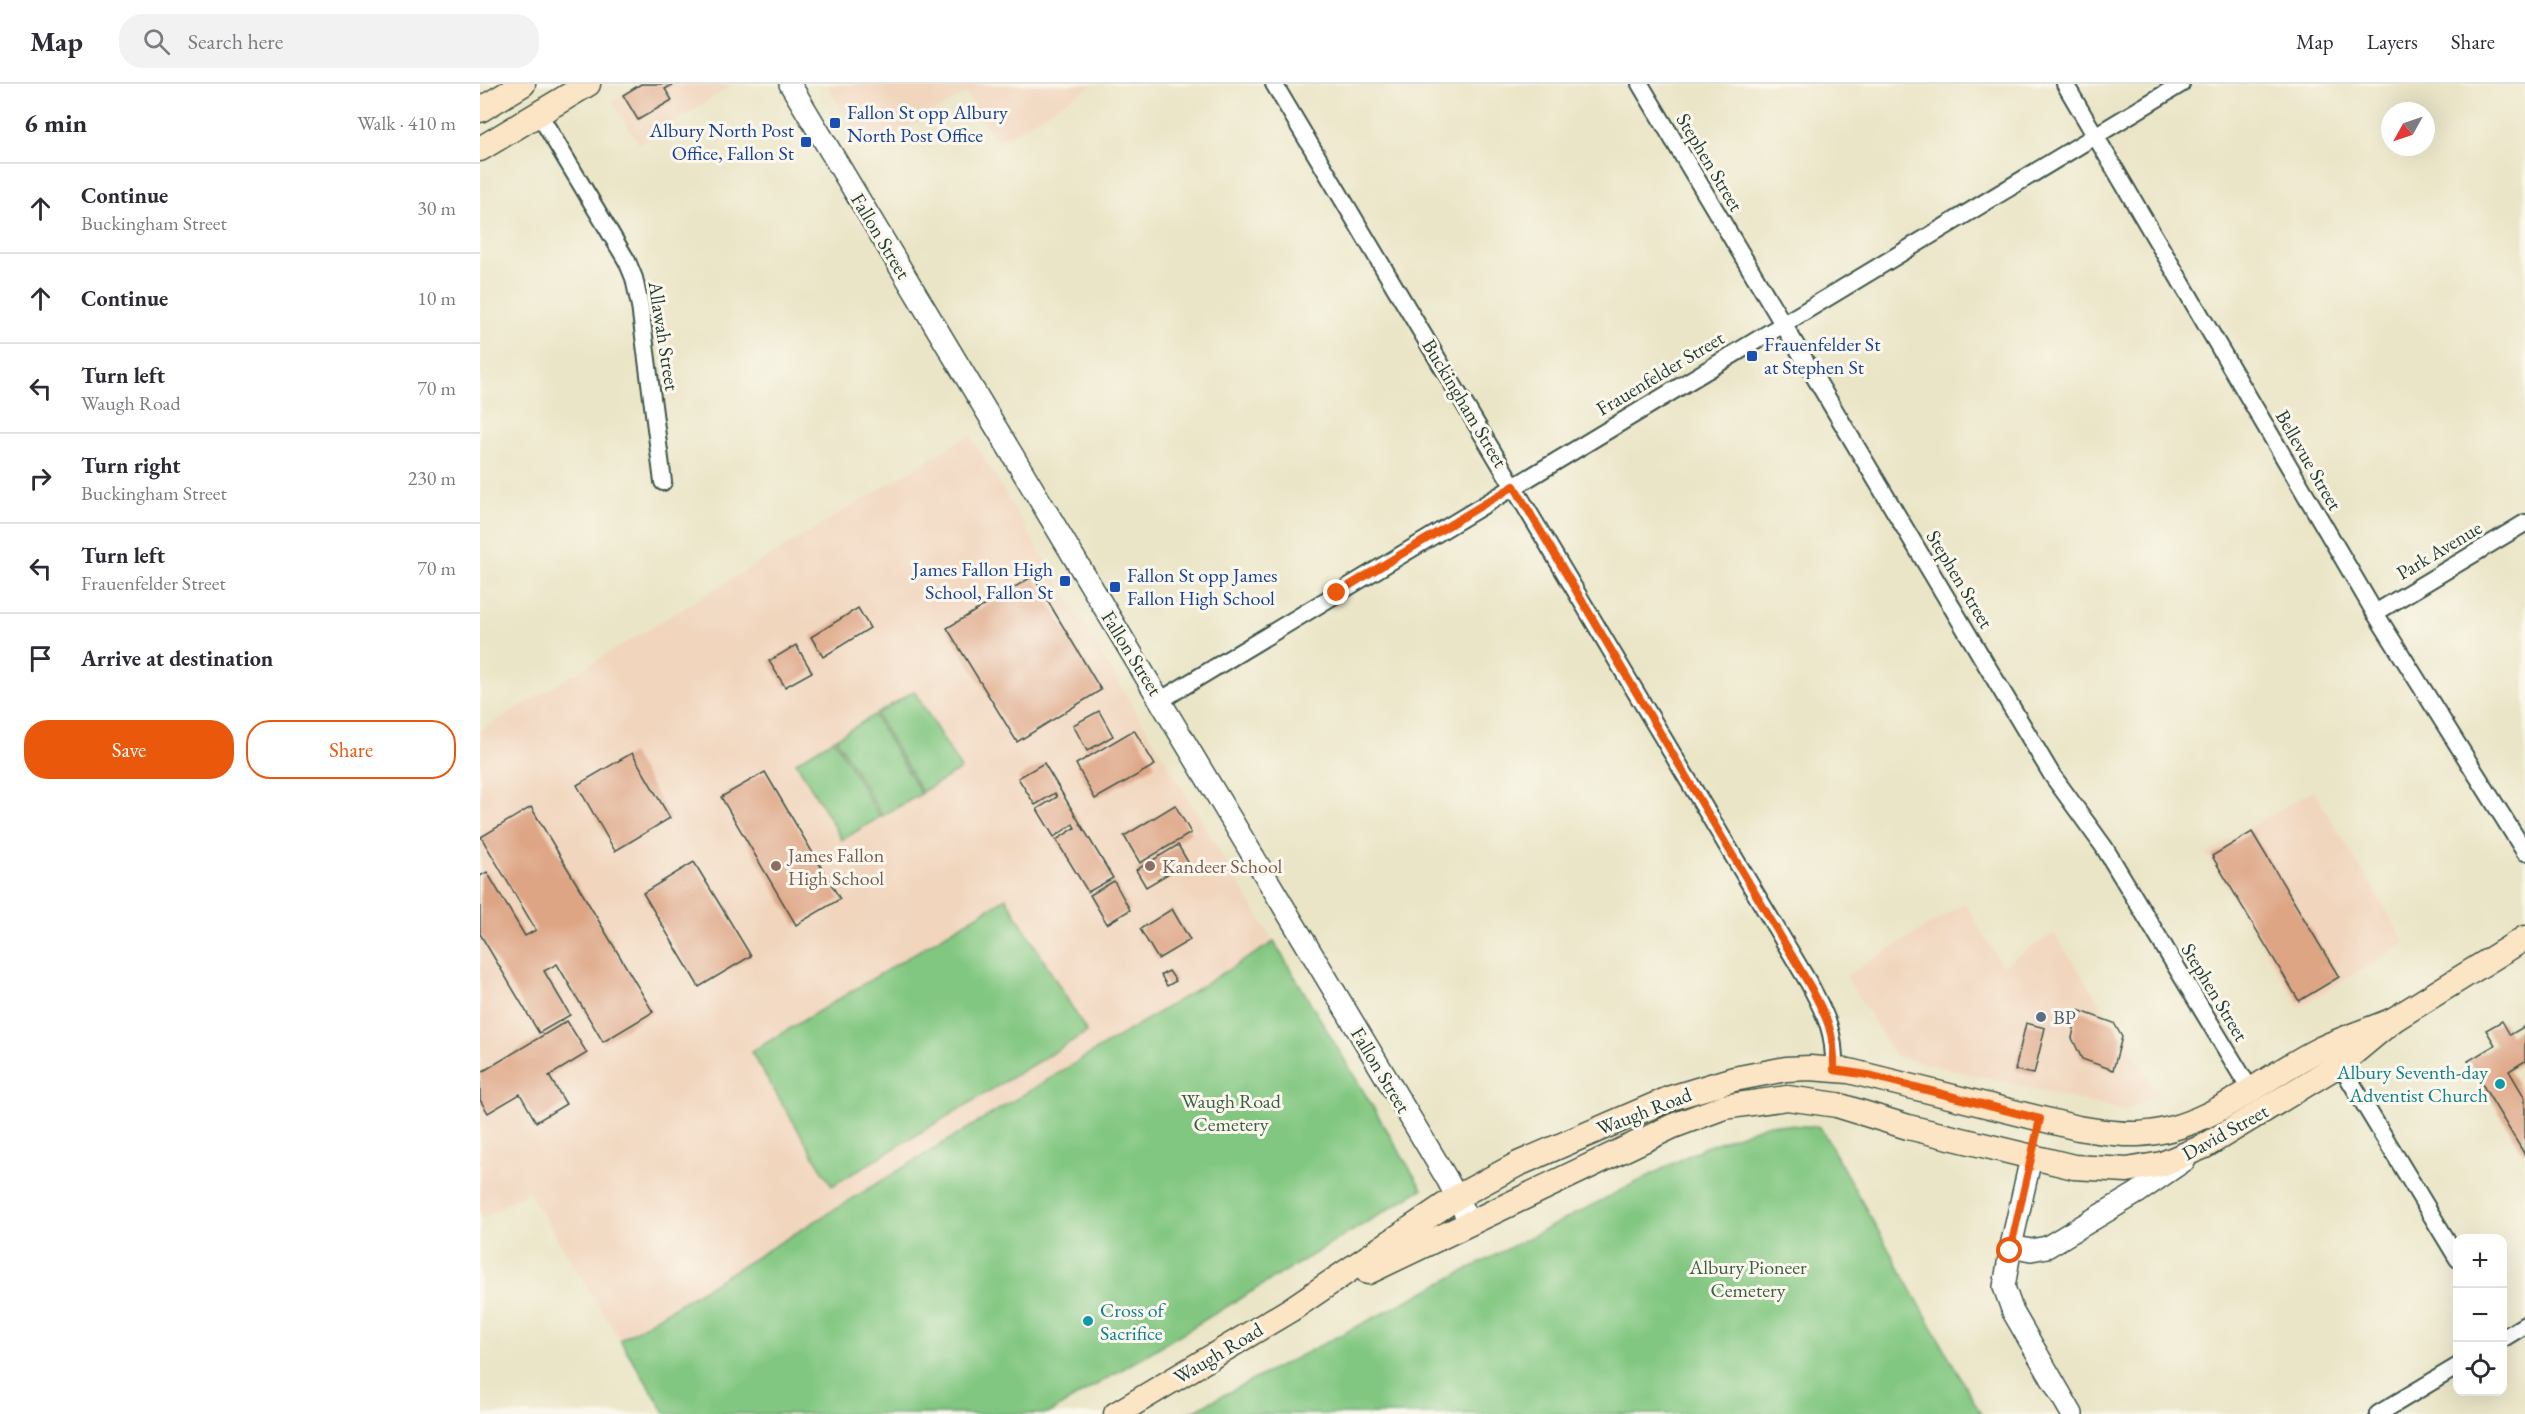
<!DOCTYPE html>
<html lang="en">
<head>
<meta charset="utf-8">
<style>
	:root { --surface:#fff; --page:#f2f2f3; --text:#2b2b33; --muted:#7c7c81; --line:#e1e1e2; --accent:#ea580c }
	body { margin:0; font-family:"EB Garamond",serif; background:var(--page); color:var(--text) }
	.controls { position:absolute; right:18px; bottom:18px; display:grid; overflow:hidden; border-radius:12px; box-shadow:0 6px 24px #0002 }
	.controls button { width:54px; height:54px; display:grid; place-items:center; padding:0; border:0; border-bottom:2px solid var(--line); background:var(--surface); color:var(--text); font:30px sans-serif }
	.compass { position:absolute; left:1901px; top:18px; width:54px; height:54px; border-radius:50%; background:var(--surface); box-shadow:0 6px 24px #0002; rotate:230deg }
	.stop { position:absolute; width:18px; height:18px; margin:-14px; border:4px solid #ea580c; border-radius:50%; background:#fff }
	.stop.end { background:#ea580c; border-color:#fff; box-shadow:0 2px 6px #0008 }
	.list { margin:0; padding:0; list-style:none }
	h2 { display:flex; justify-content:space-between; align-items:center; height:78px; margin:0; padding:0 24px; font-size:26px }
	h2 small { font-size:20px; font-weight:400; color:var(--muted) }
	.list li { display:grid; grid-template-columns:39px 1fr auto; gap:18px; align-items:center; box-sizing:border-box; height:90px; padding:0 24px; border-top:2px solid var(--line) }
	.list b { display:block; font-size:22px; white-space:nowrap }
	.list p { margin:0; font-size:20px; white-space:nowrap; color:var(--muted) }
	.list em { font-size:20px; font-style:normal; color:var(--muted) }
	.actions { display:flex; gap:12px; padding:18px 24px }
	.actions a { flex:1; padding:14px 0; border:2px solid var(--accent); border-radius:24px; text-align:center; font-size:21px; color:var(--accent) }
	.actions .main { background:var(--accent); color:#fff }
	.icon { flex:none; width:33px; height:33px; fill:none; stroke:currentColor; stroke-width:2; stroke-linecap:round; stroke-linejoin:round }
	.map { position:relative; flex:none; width:2045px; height:1330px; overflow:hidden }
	header { display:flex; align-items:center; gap:36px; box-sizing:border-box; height:84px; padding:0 30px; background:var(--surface); border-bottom:2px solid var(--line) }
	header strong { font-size:28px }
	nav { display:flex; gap:33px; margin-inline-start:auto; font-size:21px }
	.search { width:420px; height:54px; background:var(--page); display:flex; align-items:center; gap:15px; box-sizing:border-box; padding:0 21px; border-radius:24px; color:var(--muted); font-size:22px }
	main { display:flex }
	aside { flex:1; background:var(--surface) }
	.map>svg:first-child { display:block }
	.built { fill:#f1d5bd }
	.green { fill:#82c781; stroke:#50825a; stroke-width:1.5 }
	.building { fill:#dea585 }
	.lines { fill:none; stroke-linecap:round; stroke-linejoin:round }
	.minor-casing { stroke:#3d564a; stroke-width:20 }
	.tertiary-casing { stroke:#3d564a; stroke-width:24 }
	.secondary-casing { stroke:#3d564a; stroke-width:27 }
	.minor { stroke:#fff; stroke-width:16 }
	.tertiary { stroke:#fff; stroke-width:21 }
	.secondary { stroke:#fce5c4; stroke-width:24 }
	.route { stroke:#ea580c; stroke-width:8 }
	.transit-dot { fill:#1a4fb4; stroke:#fbf7ec; stroke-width:2 }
	.education-dot { fill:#8d6e63; stroke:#fbf7ec; stroke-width:2 }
	.service-dot { fill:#5c6f8a; stroke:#fbf7ec; stroke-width:2 }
	.culture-dot { fill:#0f9aa8; stroke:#fbf7ec; stroke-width:2 }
	.labels { text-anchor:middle; stroke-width:6; stroke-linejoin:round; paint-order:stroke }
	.transit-label { font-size:20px; fill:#164399; stroke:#fbf7ec; text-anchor:start }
	.street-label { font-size:20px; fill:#1f3d34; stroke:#fbf7ec }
	.education-label { font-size:20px; fill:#785e54; stroke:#fbf7ec; text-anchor:start }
	.service-label { font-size:20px; fill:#4e5e75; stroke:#fbf7ec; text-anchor:start }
	.culture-label { font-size:20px; fill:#0d838f; stroke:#fbf7ec; text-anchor:end }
	.park-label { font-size:20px; fill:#386047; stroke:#fbf7ec }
</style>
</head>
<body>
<header>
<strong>Map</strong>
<div class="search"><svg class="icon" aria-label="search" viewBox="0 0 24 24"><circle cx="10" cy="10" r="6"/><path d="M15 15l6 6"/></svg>Search here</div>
<nav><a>Map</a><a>Layers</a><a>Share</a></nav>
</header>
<main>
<aside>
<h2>6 min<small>Walk · 410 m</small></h2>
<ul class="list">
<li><svg class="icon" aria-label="ahead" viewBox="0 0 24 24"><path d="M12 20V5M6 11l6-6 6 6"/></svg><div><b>Continue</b><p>Buckingham Street</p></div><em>30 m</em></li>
<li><svg class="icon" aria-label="ahead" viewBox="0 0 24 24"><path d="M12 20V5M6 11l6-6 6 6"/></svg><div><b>Continue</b></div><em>10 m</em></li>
<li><svg class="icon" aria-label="left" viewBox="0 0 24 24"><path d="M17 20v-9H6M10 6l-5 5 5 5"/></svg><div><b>Turn left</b><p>Waugh Road</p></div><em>70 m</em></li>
<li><svg class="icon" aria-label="right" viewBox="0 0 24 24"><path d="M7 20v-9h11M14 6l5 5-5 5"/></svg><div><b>Turn right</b><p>Buckingham Street</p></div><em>230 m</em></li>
<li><svg class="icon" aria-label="left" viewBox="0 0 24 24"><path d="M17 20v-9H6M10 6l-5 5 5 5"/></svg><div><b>Turn left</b><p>Frauenfelder Street</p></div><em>70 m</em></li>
<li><svg class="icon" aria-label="arrive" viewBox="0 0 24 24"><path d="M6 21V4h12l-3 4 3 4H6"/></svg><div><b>Arrive at destination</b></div></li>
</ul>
<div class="actions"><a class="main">Save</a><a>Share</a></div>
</aside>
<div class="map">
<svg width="2045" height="1330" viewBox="0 0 2045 1330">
	<rect width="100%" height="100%" fill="#fbf7ec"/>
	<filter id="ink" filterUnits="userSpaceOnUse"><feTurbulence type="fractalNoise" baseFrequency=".0167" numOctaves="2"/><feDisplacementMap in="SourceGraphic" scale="12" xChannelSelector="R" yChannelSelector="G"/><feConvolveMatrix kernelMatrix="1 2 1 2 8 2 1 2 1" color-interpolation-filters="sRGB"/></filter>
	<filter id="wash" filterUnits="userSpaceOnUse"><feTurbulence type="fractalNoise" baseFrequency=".008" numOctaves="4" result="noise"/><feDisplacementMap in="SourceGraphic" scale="24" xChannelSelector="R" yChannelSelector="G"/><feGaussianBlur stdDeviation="1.35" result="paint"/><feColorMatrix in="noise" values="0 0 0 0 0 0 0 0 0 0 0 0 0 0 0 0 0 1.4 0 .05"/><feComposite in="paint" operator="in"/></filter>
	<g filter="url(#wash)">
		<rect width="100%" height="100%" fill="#eae5c6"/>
		<g class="built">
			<path d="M161 0H255L159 60 132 17Z"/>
			<path d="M346 0H614L517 59 486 9 387 68Z"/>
			<path d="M490 351 794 858 140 1256 48 1107 0 1135V647Z"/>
			<path d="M1833 706 1926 859 1819 923 1726 770Z"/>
			<path d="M1485 819 1522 882 1574 849 1679 1010 1645 1027 1415 972 1366 892Z"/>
		</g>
		<g class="green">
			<path d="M434 607 481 685 442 708 396 630Z"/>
			<path d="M394 631 441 710 402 732 356 654Z"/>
			<path d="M354 655 400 733 362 756 316 678Z"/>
			<path d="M526 814 607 948 352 1102 271 968Z"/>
			<path d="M794 858 942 1105 568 1330H186L140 1256Z"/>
			<path d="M1289 1040 1340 1043 1501 1330H707L1223 1064Z"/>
		</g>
		<g id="blocks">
			<g class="building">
				<path d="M161 0H194L185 5 192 16 158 36 143 11Z"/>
				<path d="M553 492 621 606 537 658 467 544Z"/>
				<path d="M378 524 390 544 343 573 331 553Z"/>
				<path d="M316 561 332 588 305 603 289 577Z"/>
				<path d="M619 627 633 652 607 667 593 641Z"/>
				<path d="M654 646 675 681 615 715 596 680Z"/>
				<path d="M152 669 190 734 135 767 97 701Z"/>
				<path d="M564 679 633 794 608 808 576 756 595 744 593 740 574 753 557 725 577 713 575 709 555 721 538 694Z"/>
				<path d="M285 688 360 815 316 841 241 713Z"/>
				<path d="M695 721 711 749 660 779 644 752Z"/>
				<path d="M51 723 173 928 123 958 77 880 64 887 90 931 59 949 0 850V792L7 788 45 852 56 846 1 753Z"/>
				<path d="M1772 748 1859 893 1819 917 1732 772Z"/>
				<path d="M698 761 708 778 666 803 656 786Z"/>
				<path d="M214 778 271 872 219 903 163 809Z"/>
				<path d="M634 797 650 826 627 840 610 811Z"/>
				<path d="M692 825 710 856 678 875 660 845Z"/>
				<path d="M689 887 696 897 687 902 681 891Z"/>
				<path d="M1598 926 1634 939 1642 953 1633 986 1602 975 1592 954Z"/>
				<path d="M87 937 107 969 69 992 86 1020 56 1038 40 1010 8 1029 0 1016V989Z"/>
				<path d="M2022 937 2030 951 2045 942V977L2029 987 2045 1014V1071L1988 977 2015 961 2006 946Z"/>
				<path d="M1546 939 1565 944 1554 990 1535 986Z"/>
			</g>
		</g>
	</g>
	<g filter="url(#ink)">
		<use href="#blocks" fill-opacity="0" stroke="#3d564a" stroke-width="1.5"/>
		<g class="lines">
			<g class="minor-casing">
				<g id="minor">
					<path d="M794 0 1330 901C1347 934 1355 948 1354 986"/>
					<path d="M1160 0 1572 691 1624 763 1771 1007"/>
					<path d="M1585 0 1895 529 2045 768"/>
					<path d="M59 30 147 177 154 194 160 222 183 398"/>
					<path d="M1895 529 2045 439"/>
					<path d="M681 616 1701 0"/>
					<path d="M1860 980 1978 1175"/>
					<path d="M2022 1255 2045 1241"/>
					<path d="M1898 1330 1978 1282"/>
				</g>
			</g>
			<g class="tertiary-casing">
				<g id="tertiary">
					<path d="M310 0 967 1095 990 1139"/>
					<path d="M1551 1074 1531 1162 1524 1203 1533 1228 1592 1330"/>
					<path d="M1531 1162 1551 1166 1567 1163 1657 1109 1705 1076"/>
				</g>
			</g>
			<g class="secondary-casing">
				<g id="secondary">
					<path d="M0 26 43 0"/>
					<path d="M0 65 108 0"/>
					<path d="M888 1188 1193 1042 1244 1023 1307 1014 1357 1021 1428 1043 1594 1083 1647 1086 1682 1080 1725 1062 1860 980 1913 936 2045 854"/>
					<path d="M636 1330 810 1226 977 1113 1038 1080 1191 1014 1254 995 1306 985 1330 984 1369 987 1598 1044C1618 1047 1638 1051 1658 1050 1727 1047 1781 994 1840 965 1864 954 1889 946 1913 936"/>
				</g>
			</g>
			<use href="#minor" class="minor"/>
			<use href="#tertiary" class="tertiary"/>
			<use href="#secondary" class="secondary"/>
		</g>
	</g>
	<g class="lines" filter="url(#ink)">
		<path class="route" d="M857 509 1034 402 1330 902C1347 934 1355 948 1354 986L1388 991 1560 1035 1530 1167"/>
	</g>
	<g class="transit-dot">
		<rect x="349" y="33" width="12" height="12" rx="3"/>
		<rect x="320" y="52" width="12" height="12" rx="3"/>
		<rect x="1266" y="266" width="12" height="12" rx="3"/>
		<rect x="579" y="491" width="12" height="12" rx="3"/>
		<rect x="629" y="497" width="12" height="12" rx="3"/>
	</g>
	<g class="education-dot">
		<circle cx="296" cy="782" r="6"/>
		<circle cx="670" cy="782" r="6"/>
	</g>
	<circle class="service-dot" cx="1561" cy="933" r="6"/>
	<g class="culture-dot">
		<circle cx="2020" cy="1000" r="6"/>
		<circle cx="608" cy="1237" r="6"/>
	</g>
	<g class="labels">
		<g class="transit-label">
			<text x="367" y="35">Fallon St opp Albury<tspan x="367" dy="23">North Post Office</tspan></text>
			<text x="314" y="53" text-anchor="end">Albury North Post<tspan x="314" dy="23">Office, Fallon St</tspan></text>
			<text x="1284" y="267">Frauenfelder St<tspan x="1284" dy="23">at Stephen St</tspan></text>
			<text x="573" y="492" text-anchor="end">James Fallon High<tspan x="573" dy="23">School, Fallon St</tspan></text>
			<text x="647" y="498">Fallon St opp James<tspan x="647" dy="23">Fallon High School</tspan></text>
		</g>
		<g class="street-label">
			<text transform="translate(1230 78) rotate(59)" y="7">Stephen Street</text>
			<text transform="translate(401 152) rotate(59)" y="7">Fallon Street</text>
			<text transform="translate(184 252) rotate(81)" y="7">Allawah Street</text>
			<text transform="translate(1180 289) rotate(-31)" y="7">Frauenfelder Street</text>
			<text transform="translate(985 319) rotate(59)" y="7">Buckingham Street</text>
			<text transform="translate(1829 376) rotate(60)" y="7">Bellevue Street</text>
			<text transform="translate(1959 466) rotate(-31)" y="7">Park Avenue</text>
			<text transform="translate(1480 495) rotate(59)" y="7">Stephen Street</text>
			<text transform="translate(652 569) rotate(58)" y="7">Fallon Street</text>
			<text transform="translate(1735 908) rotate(59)" y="7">Stephen Street</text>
			<text transform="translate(901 986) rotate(59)" y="7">Fallon Street</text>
			<text transform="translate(1164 1027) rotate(-21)" y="7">Waugh Road</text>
			<text transform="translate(1745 1048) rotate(-29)" y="7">David Street</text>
			<text transform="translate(738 1269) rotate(-31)" y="7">Waugh Road</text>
		</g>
		<g class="education-label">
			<text x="308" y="778">James Fallon<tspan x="308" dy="23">High School</tspan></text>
			<text x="682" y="789">Kandeer School</text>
		</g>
		<g class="service-label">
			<text x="1573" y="940">BP</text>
		</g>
		<g class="culture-label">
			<text x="2008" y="995">Albury Seventh-day<tspan x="2008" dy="23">Adventist Church</tspan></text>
			<text x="620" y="1233" text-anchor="start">Cross of<tspan x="620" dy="23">Sacrifice</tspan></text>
		</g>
		<g class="park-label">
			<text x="751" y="1024">Waugh Road<tspan x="751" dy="23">Cemetery</tspan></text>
			<text x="1268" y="1190">Albury Pioneer<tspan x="1268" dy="23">Cemetery</tspan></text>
		</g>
	</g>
</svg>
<div class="controls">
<button>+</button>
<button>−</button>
<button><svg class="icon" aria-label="locate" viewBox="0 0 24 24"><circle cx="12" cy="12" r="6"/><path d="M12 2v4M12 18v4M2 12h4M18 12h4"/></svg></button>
</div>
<svg class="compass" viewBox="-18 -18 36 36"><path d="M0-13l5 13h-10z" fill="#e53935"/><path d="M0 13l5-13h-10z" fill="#7c7c81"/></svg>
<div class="stop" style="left:1530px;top:1167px"></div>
<div class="stop end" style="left:857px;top:509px"></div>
</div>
</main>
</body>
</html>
